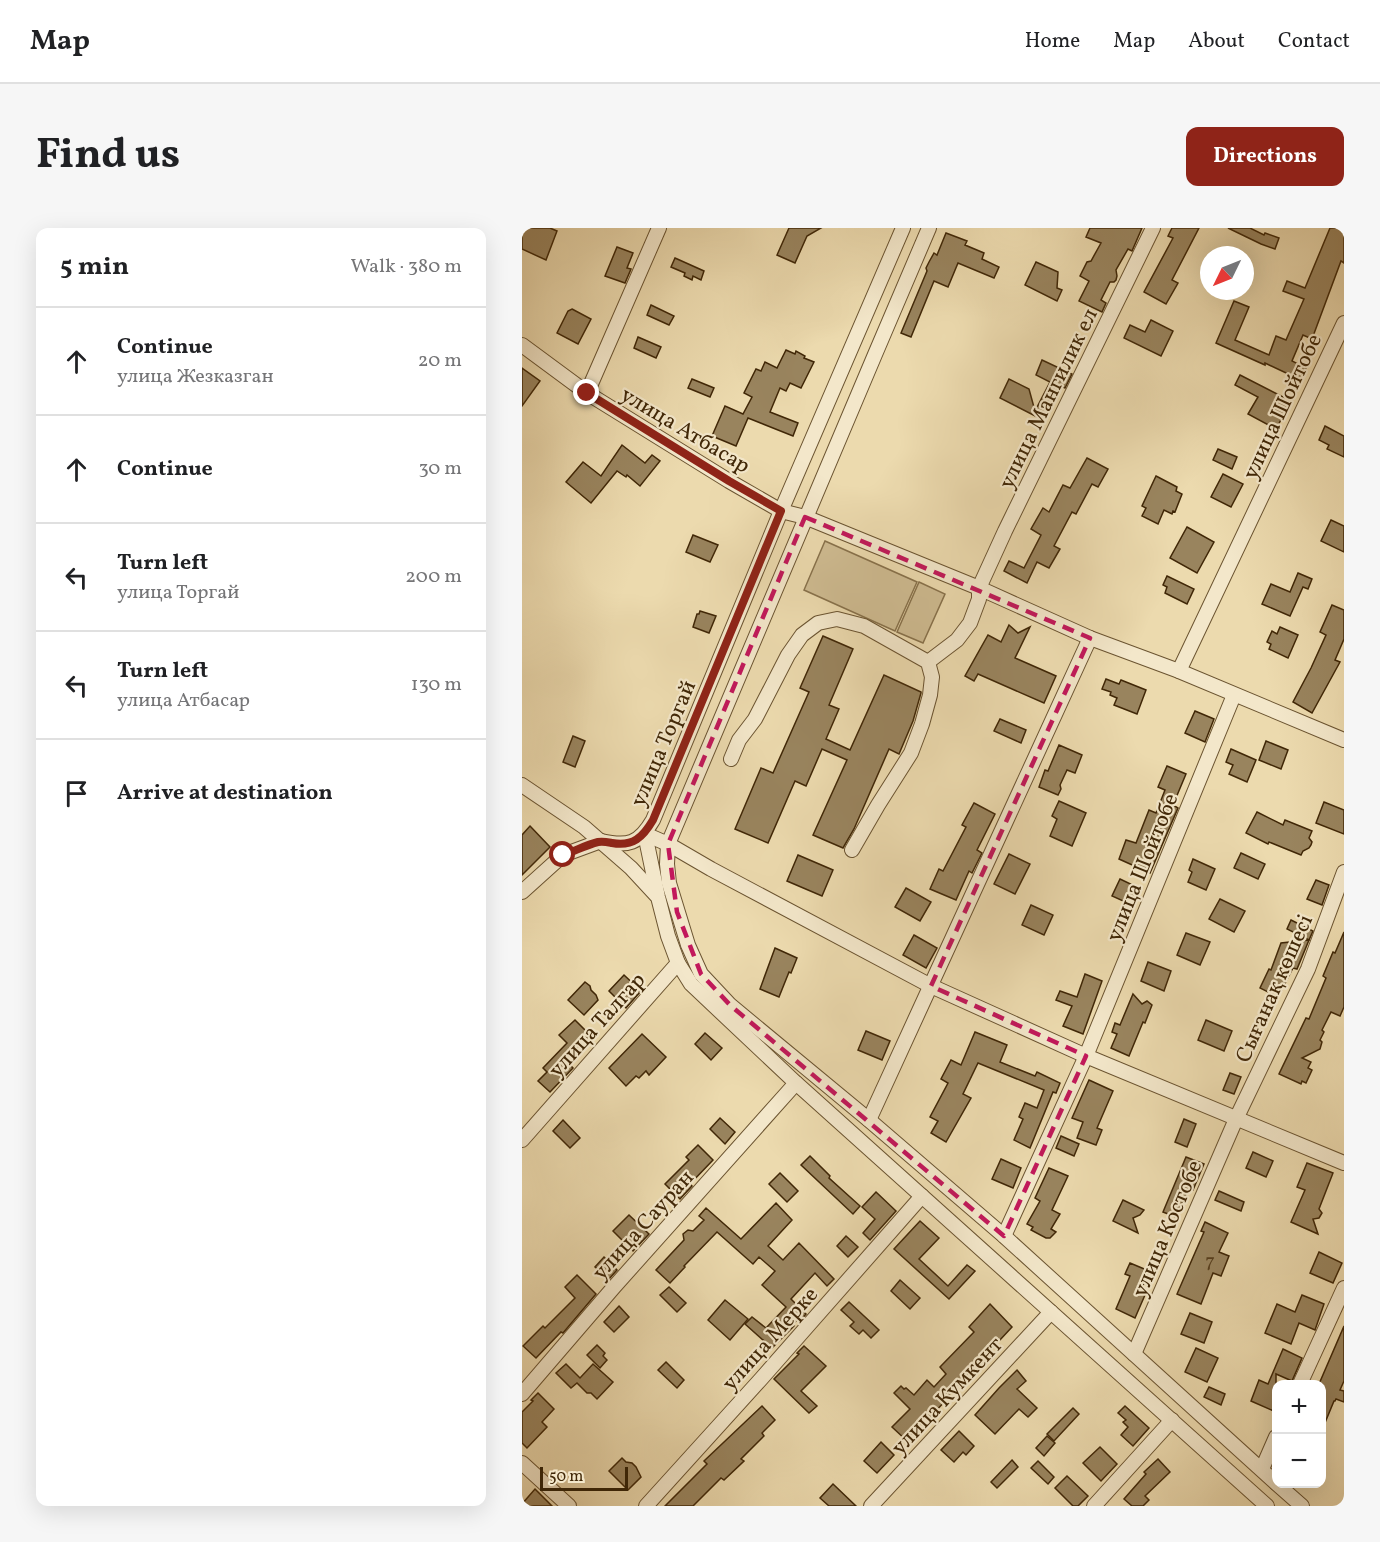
<!DOCTYPE html>
<html lang="en">
<head>
<meta charset="utf-8">
<style>
	:root { --surface:#fff; --page:#f6f6f6; --text:#202124; --muted:#757577; --line:#e0e0e0; --accent:#8f2418 }
	body { margin:0; font-family:Vollkorn,serif; background:var(--page); color:var(--text) }
	.controls { position:absolute; right:18px; bottom:18px; display:grid; overflow:hidden; border-radius:12px; box-shadow:0 6px 24px #0002 }
	.controls button { width:54px; height:54px; display:grid; place-items:center; padding:0; border:0; border-bottom:2px solid var(--line); background:var(--surface); color:var(--text); font:30px sans-serif }
	.compass { position:absolute; left:678px; top:18px; width:54px; height:54px; border-radius:50%; background:var(--surface); box-shadow:0 6px 24px #0002; rotate:227deg }
	.scale { position:absolute; left:18px; bottom:15px; width:88px; box-sizing:border-box; padding-left:6px; border:3px solid #402707; border-top:0; font-size:16px; line-height:21px; white-space:nowrap; color:#402707; -webkit-text-stroke:4px #f3e7ca; paint-order:stroke }
	.stop { position:absolute; width:18px; height:18px; margin:-14px; border:4px solid #8f2418; border-radius:50%; background:#fff }
	.stop.end { background:#8f2418; border-color:#fff; box-shadow:0 2px 6px #0008 }
	.list { margin:0; padding:0; list-style:none }
	h2 { display:flex; justify-content:space-between; align-items:center; height:78px; margin:0; padding:0 24px; font-size:26px }
	h2 small { font-size:20px; font-weight:400; color:var(--muted) }
	.list li { display:grid; grid-template-columns:39px 1fr auto; gap:18px; align-items:center; box-sizing:border-box; height:108px; padding:0 24px; border-top:2px solid var(--line) }
	.list b { display:block; font-size:22px; white-space:nowrap }
	.list p { margin:0; font-size:20px; white-space:nowrap; color:var(--muted) }
	.list em { font-size:20px; font-style:normal; color:var(--muted) }
	.icon { flex:none; width:33px; height:33px; fill:none; stroke:currentColor; stroke-width:2; stroke-linecap:round; stroke-linejoin:round }
	.map { position:relative; flex:none; width:822px; height:1278px; overflow:hidden; border-radius:12px }
	header { display:flex; align-items:center; gap:36px; box-sizing:border-box; height:84px; padding:0 30px; background:var(--surface); border-bottom:2px solid var(--line) }
	header strong { font-size:28px }
	nav { display:flex; gap:33px; margin-inline-start:auto; font-size:21px }
	.intro { display:flex; align-items:center; justify-content:space-between; box-sizing:border-box; height:144px; padding:0 36px }
	h1 { margin:0; font-size:42px }
	.button { padding:15px 27px; border-radius:12px; background:var(--accent); color:#fff; font-size:21px; font-weight:700 }
	main { display:flex; gap:36px; padding:0 36px }
	aside { flex:1; background:var(--surface); border-radius:12px; box-shadow:0 6px 24px #0002 }
	.map>svg:first-child { display:block }
	.green { fill:#cfbc92; stroke:#88724c; stroke-width:1.5 }
	.building { fill:#99845e; stroke:#402707; stroke-width:1.5 }
	.lines { fill:none; stroke-linecap:round; stroke-linejoin:round }
	.minor-casing { stroke:#6b5431; stroke-width:16 }
	.minor { stroke:#f3e7ca; stroke-width:14 }
	.route { stroke:#8f2418; stroke-width:8 }
	.marked { fill:none; stroke:#c2185b; stroke-width:4.5; stroke-dasharray:12 8; stroke-linejoin:round }
	.labels { text-anchor:middle; stroke-width:4.5; stroke-linejoin:round; paint-order:stroke }
	.number-label { font-size:20px; fill:#563e1d }
	.street-label { font-size:22px; fill:#402707; stroke:#f3e7ca }
</style>
</head>
<body>
<header>
<strong>Map</strong>
<nav><a>Home</a><a>Map</a><a>About</a><a>Contact</a></nav>
</header>
<div class="intro"><h1>Find us</h1><a class="button">Directions</a></div>
<main>
<aside>
<h2>5 min<small>Walk · 380 m</small></h2>
<ul class="list">
<li><svg class="icon" aria-label="ahead" viewBox="0 0 24 24"><path d="M12 20V5M6 11l6-6 6 6"/></svg><div><b>Continue</b><p>улица Жезказган</p></div><em>20 m</em></li>
<li><svg class="icon" aria-label="ahead" viewBox="0 0 24 24"><path d="M12 20V5M6 11l6-6 6 6"/></svg><div><b>Continue</b></div><em>30 m</em></li>
<li><svg class="icon" aria-label="left" viewBox="0 0 24 24"><path d="M17 20v-9H6M10 6l-5 5 5 5"/></svg><div><b>Turn left</b><p>улица Торгай</p></div><em>200 m</em></li>
<li><svg class="icon" aria-label="left" viewBox="0 0 24 24"><path d="M17 20v-9H6M10 6l-5 5 5 5"/></svg><div><b>Turn left</b><p>улица Атбасар</p></div><em>130 m</em></li>
<li><svg class="icon" aria-label="arrive" viewBox="0 0 24 24"><path d="M6 21V4h12l-3 4 3 4H6"/></svg><div><b>Arrive at destination</b></div></li>
</ul>
</aside>
<div class="map">
<svg width="822" height="1278" viewBox="0 0 822 1278">
	<rect width="100%" height="100%" fill="#ecdaae"/>
	<filter id="stains"><feTurbulence type="fractalNoise" baseFrequency=".00333" numOctaves="4"/><feColorMatrix values="0 0 0 0 .2 0 0 0 0 .09 0 0 0 0 .02 0 0 0 .5 -.17"/></filter>
	<radialGradient id="worn" r=".72"><stop offset=".6" stop-color="#630" stop-opacity="0"/><stop offset="1" stop-color="#630" stop-opacity=".3"/></radialGradient>
	<g class="green">
		<path d="M303 313 395 354 373 403 282 362Z"/>
		<path d="M397 354 423 366 401 415 375 404Z"/>
	</g>
	<g class="building">
		<path d="M0 0H28L35 3 24 32 0 21Z"/>
		<path d="M267 0H299L285 8 273 35 255 27Z"/>
		<path d="M568 0H620L610 23 606 21 594 42 595 48 594 52 592 54H588L579 72 584 75 580 84 557 73 567 53 558 48 565 34 569 33 579 15 564 9Z"/>
		<path d="M650 0H677L650 52 656 55 644 76 622 64 651 10 646 8Z"/>
		<path d="M706 0H728L742 7 743 5 757 10 753 21 739 16Z"/>
		<path d="M808 0H822V35L819 33 790 111 781 107 770 133 784 140 779 152 743 135V137L694 115 712 73 727 79 713 112 747 127 754 108 764 112 782 71 761 63 765 53 783 60Z"/>
		<path d="M424 5 445 13 443 17 462 25 460 31 477 39 472 50 436 35 426 59 412 53 389 109 379 105 405 43 404 40 407 34 412 25 415 27Z"/>
		<path d="M95 19 111 25 105 40 109 41 103 55 83 48Z"/>
		<path d="M153 30 182 43 179 52 171 48 170 52 162 48 163 45 149 39Z"/>
		<path d="M514 34 536 44 535 60 540 62 535 73 503 57Z"/>
		<path d="M129 77 152 88 147 97 125 87Z"/>
		<path d="M50 81 69 91 56 116 35 105 46 83Z"/>
		<path d="M629 92 651 103 639 128 602 110 608 97 623 104Z"/>
		<path d="M116 109 139 119 134 130 112 120Z"/>
		<path d="M264 122 273 126 274 123 283 128 282 130 292 134 279 160 268 155 264 163 258 160 248 184 276 195 271 208 226 190 214 218 190 208 203 178 221 186 230 169 222 165 234 141 239 143 243 134 255 140Z"/>
		<path d="M520 132 550 146 543 160 539 158 521 192 478 170 487 151 507 161 513 183 528 154 514 147Z"/>
		<path d="M0 140 18 153 0 178Z"/>
		<path d="M718 147 769 173 754 201 726 186 736 169 713 157Z"/>
		<path d="M170 151 192 160 188 169 166 160Z"/>
		<path d="M803 198 822 208V229L805 221 807 217 797 212Z"/>
		<path d="M100 217 123 235 130 227 138 233 118 258 105 247 104 249 95 243 69 275 44 254 61 234 79 248Z"/>
		<path d="M696 221 715 229 710 241 691 232Z"/>
		<path d="M565 230 586 241 576 259 570 256 554 286 550 284 532 318 538 321 527 340 515 334 505 355 482 343 487 333 502 340 519 307 509 301 521 280 527 284 541 257 548 260Z"/>
		<path d="M701 246 721 256 709 279 689 269Z"/>
		<path d="M634 248 655 259 654 263 660 266 653 284 651 283 650 286 642 282 636 296 620 288 624 280 620 278Z"/>
		<path d="M809 292 822 298V324L799 313Z"/>
		<path d="M665 299 692 314 675 345 648 330Z"/>
		<path d="M171 307 196 317 188 334 164 324Z"/>
		<path d="M776 345 790 351 786 361 781 359 768 388 740 376 749 356 768 364Z"/>
		<path d="M645 348 672 361 665 376 643 365 645 359 641 357Z"/>
		<path d="M810 377 822 382V411L813 432 818 434 790 485 771 474 789 440 804 407 798 404Z"/>
		<path d="M178 383 194 388 187 405 171 399 175 386H177Z"/>
		<path d="M487 397 496 405 508 399 493 430 534 448 522 475 456 446 452 453 443 448 466 407 479 414Z"/>
		<path d="M758 399 776 407 766 430 747 421 749 416 745 414 750 403 755 406Z"/>
		<path d="M301 408 331 421 307 477 317 481 304 511 328 522 362 447 399 464V465L391 493 377 526 367 521 332 601 321 620 291 607 325 532 300 521 284 558 273 553 246 615 213 601 239 540 251 545 287 464 278 460Z"/>
		<path d="M584 451 597 456 599 452 624 462 615 486 592 477 595 470 588 467 589 464 580 461Z"/>
		<path d="M673 483 692 491 683 514 663 505Z"/>
		<path d="M478 491 504 502 499 515 472 503Z"/>
		<path d="M51 508 63 513 53 539 41 534Z"/>
		<path d="M744 513 766 522 759 541 737 532Z"/>
		<path d="M537 517 560 527 553 545 545 542 538 557 539 561 536 567 517 559 523 542 526 543Z"/>
		<path d="M709 521 734 532 725 554 707 546 711 537 704 534Z"/>
		<path d="M645 538 664 546 651 577 656 580 628 645 597 631 604 612 614 615 627 582 634 585 643 562 636 559Z"/>
		<path d="M537 573 564 585 550 618 528 608 535 591 530 588Z"/>
		<path d="M802 574 822 582V606L794 595Z"/>
		<path d="M452 575 473 586 455 622 460 625 450 645 447 643 434 672 408 661 417 641 421 643 444 599 440 597Z"/>
		<path d="M735 584 761 597 763 592 790 603 787 610 790 614 789 617 787 620 781 623 779 627 747 614 746 616 724 605Z"/>
		<path d="M8 598 28 619 0 647V607Z"/>
		<path d="M719 625 743 636 736 651 712 640Z"/>
		<path d="M487 626 508 636 493 666 472 656Z"/>
		<path d="M276 627 311 642 300 668 265 653Z"/>
		<path d="M671 631 693 641 684 662 666 654 670 644 667 642Z"/>
		<path d="M598 651 617 660 610 677 590 668Z"/>
		<path d="M794 652 807 657 800 677 785 671Z"/>
		<path d="M384 660 409 674 398 693 373 679Z"/>
		<path d="M698 671 723 683 712 704 687 691Z"/>
		<path d="M509 677 531 687 522 707 500 697Z"/>
		<path d="M769 692 791 703 787 712 765 701Z"/>
		<path d="M822 704V779L818 788 809 784 800 802 802 804 798 812 800 814 798 821 780 830 789 834 786 840 790 842 784 855 780 853 779 856 757 846 784 790 787 791 804 750 801 748 811 724 813 725Z"/>
		<path d="M664 705 688 714 678 737 655 727Z"/>
		<path d="M392 707 415 720 404 740 381 727Z"/>
		<path d="M787 712 775 741 771 740 756 769 738 760 747 741 749 742 759 715Z"/>
		<path d="M253 720 275 730 269 745 267 744 257 769 238 761Z"/>
		<path d="M626 734 649 743 642 763 619 753Z"/>
		<path d="M563 746 580 753 561 806 541 798 550 778 534 772 538 763 555 769Z"/>
		<path d="M102 747 119 763 104 780 87 763Z"/>
		<path d="M63 754 68 758 69 762 74 767 76 772 62 787 46 772Z"/>
		<path d="M611 766 620 776 625 773 630 777 623 795 621 794 607 828 589 820 595 806 590 804 593 795 598 797Z"/>
		<path d="M53 792 68 807 43 832 51 840 28 864 16 853 25 844 21 840 45 815 37 807Z"/>
		<path d="M684 792 710 803 702 823 676 812Z"/>
		<path d="M344 803 368 813 360 832 336 822Z"/>
		<path d="M453 804 485 817 478 834 513 848 515 844 538 855 534 865 531 864 508 920 492 912 501 891 497 889 503 875 515 880 522 862 456 835 441 866 449 870 424 914 409 905 416 893 408 889 426 855 419 851 429 832 439 837Z"/>
		<path d="M183 805 200 820 189 832 173 816Z"/>
		<path d="M120 806 144 829 127 847 124 843 117 850 114 848 104 858 87 840Z"/>
		<path d="M708 845 719 849 712 866 701 862Z"/>
		<path d="M567 852 591 863 575 900 580 902 574 917 555 910 561 894 550 890Z"/>
		<path d="M198 890 213 904 203 916 188 901Z"/>
		<path d="M662 891 674 896 665 919 653 914Z"/>
		<path d="M41 892 58 910 48 920 31 903Z"/>
		<path d="M539 908 557 916 552 928 534 920Z"/>
		<path d="M176 917 191 932 168 956 170 958 158 971 143 956 167 932 164 929Z"/>
		<path d="M731 924 751 933 744 949 724 940Z"/>
		<path d="M288 928 308 948 307 950 338 978 331 986 279 937Z"/>
		<path d="M664 929 682 936 671 962 667 960 654 989 641 984Z"/>
		<path d="M479 931 499 940 491 960 470 951Z"/>
		<path d="M785 935 811 945 797 981 800 985 797 990 791 991 796 1006 769 994 783 962 775 959Z"/>
		<path d="M527 940 546 948 530 982 538 986 529 1001 534 1004 528 1010H524L509 1002 511 999 505 996 518 973 513 970Z"/>
		<path d="M258 945 276 963 265 974 247 956Z"/>
		<path d="M697 963 722 974 719 983 693 972Z"/>
		<path d="M354 964 374 983 348 1012 341 1005 353 991 340 979Z"/>
		<path d="M601 972 622 982 618 987 611 990 616 1005 591 993Z"/>
		<path d="M254 975 270 992 246 1018 261 1032 277 1015 312 1051 305 1058 293 1045 269 1071 284 1086 279 1092 277 1090 270 1097 272 1098 250 1120 223 1096 230 1089 244 1100 264 1079 240 1057 253 1043 237 1029 231 1036 195 1004 162 1038 163 1039 148 1055 134 1042 162 1012 161 1006 166 1002 171 1003 182 992 177 988 184 980 219 1011Z"/>
		<path d="M107 987 127 1006 111 1023 91 1003Z"/>
		<path d="M398 993 417 1010 397 1031 426 1058 445 1037 453 1043 427 1071 372 1021Z"/>
		<path d="M683 994 706 1005 697 1024 707 1028 699 1048 691 1045 679 1076 655 1066 682 1004 679 1003Z"/>
		<path d="M324 1008 336 1019 326 1029 315 1018Z"/>
		<path d="M797 1024 820 1035 811 1055 788 1045Z"/>
		<path d="M82 1029 95 1042 87 1051 73 1039Z"/>
		<path d="M608 1035 627 1043 618 1065 623 1067 613 1090 594 1081 608 1048 603 1046Z"/>
		<path d="M55 1047 74 1066 41 1105 39 1104 14 1130 1 1118 21 1098 23 1100 53 1070 43 1059Z"/>
		<path d="M378 1052 398 1070 388 1081 369 1063Z"/>
		<path d="M147 1059 164 1075 155 1084 138 1067Z"/>
		<path d="M780 1067 802 1076 793 1102 777 1095 769 1116 743 1105 755 1076 773 1084Z"/>
		<path d="M203 1072 226 1091 208 1112 186 1092Z"/>
		<path d="M327 1074 357 1102 349 1110 341 1102 337 1106 328 1098 332 1094 319 1082Z"/>
		<path d="M468 1076 490 1099 424 1170 425 1171 411 1186 413 1188 405 1197 402 1194 384 1212 370 1199 388 1181 372 1165 379 1158 382 1161 384 1160 392 1167 405 1152 412 1159 424 1146 418 1139 452 1104 447 1099Z"/>
		<path d="M97 1078 107 1089 92 1104 82 1094Z"/>
		<path d="M668 1085 690 1094 682 1115 659 1106Z"/>
		<path d="M822 1098V1153L818 1162 822 1163V1174L814 1171 813 1173H812L800 1202V1156H797Z"/>
		<path d="M75 1117 83 1125 81 1128 85 1132 78 1140 65 1127Z"/>
		<path d="M282 1118 304 1138 279 1163 295 1178 287 1185 252 1151 277 1126 275 1125Z"/>
		<path d="M674 1120 696 1130 685 1154 663 1144Z"/>
		<path d="M761 1121 780 1130 770 1153 754 1146V1184L729 1173 737 1152 746 1156Z"/>
		<path d="M144 1134 162 1152 155 1160 136 1142Z"/>
		<path d="M44 1136 58 1150 71 1136 91 1154 75 1171 69 1165H65L55 1155 49 1160 34 1145Z"/>
		<path d="M495 1142 504 1153 495 1161 515 1180 506 1189 497 1181 473 1206 453 1187 477 1160Z"/>
		<path d="M687 1159 703 1166 699 1177 682 1169Z"/>
		<path d="M16 1165 32 1181 20 1194 25 1199 5 1220 0 1215V1184L11 1173 9 1172Z"/>
		<path d="M240 1178 253 1192 240 1205 242 1208 219 1231 222 1233 202 1252 199 1250 171 1278H143L185 1236 182 1233Z"/>
		<path d="M603 1178 627 1200 611 1218 599 1207 606 1199 601 1194 604 1192 596 1185Z"/>
		<path d="M551 1180 557 1186 532 1213 525 1206Z"/>
		<path d="M437 1203 452 1218 444 1227 441 1224 432 1234 419 1222Z"/>
		<path d="M525 1208 533 1215 522 1228 514 1220Z"/>
		<path d="M359 1214 372 1227 355 1245 342 1233Z"/>
		<path d="M578 1219 595 1236 579 1253 561 1235Z"/>
		<path d="M100 1230 104 1234 110 1235 114 1239 119 1249 106 1262 87 1243Z"/>
		<path d="M636 1231 648 1244 623 1268 627 1272 621 1278H610L602 1271 624 1246 622 1244Z"/>
		<path d="M490 1232 496 1239 475 1260 469 1254Z"/>
		<path d="M516 1233 532 1249 526 1256 509 1240Z"/>
		<path d="M545 1248 566 1268 556 1278H551L533 1260Z"/>
		<path d="M311 1256 334 1278H307L298 1270Z"/>
		<path d="M13 1261 30 1278H0V1276Z"/>
	</g>
	<g class="lines">
		<g class="minor-casing">
			<g id="minor">
				<path d="M407 0C319 205 233 411 146 616L145 636 147 655 166 717 179 746 208 777 347 892 482 1008 754 1255"/>
				<path d="M0 117 65 165 207 253 259 283 283 289 457 360 568 410 657 443 822 512"/>
				<path d="M65 165 137 0"/>
				<path d="M406 434 435 412 448 395 457 371V360L483 303 631 0"/>
				<path d="M657 443 822 95"/>
				<path d="M209 531 217 512 233 491 266 427 280 407 296 395 315 391 342 398 406 434 410 449 408 467 400 496 389 525 356 577 330 622"/>
				<path d="M0 557 62 599 109 640 134 667"/>
				<path d="M123 606 136 669 146 708 156 735 169 756 274 855 745 1278"/>
				<path d="M123 606 146 616 189 641 409 758 564 828 822 935"/>
				<path d="M79 613C106 619 117 616 131 592L259 283 381 0"/>
				<path d="M0 664 41 627 79 613"/>
				<path d="M347 892 568 410"/>
				<path d="M0 912 156 735"/>
				<path d="M482 1008 564 828 712 467"/>
				<path d="M612 1126 714 891 786 741 822 644"/>
				<path d="M778 1156 822 1060"/>
				<path d="M0 1166 92 1059 274 855"/>
				<path d="M0 1235 47 1278"/>
				<path d="M740 1241 754 1209"/>
				<path d="M755 1256 780 1278"/>
				<path d="M124 1278 239 1151 400 968"/>
				<path d="M349 1278 529 1084"/>
				<path d="M572 1278 650 1192"/>
			</g>
		</g>
		<use href="#minor" class="minor"/>
	</g>
	<g class="lines">
		<path class="route" d="M41 627C53 623 64 617 76 614 81 613 85 614 90 615 111 619 121 609 131 592L259 283 207 253 65 165"/>
	</g>
	<path class="marked" d="M283 289 568 410 409 758 564 828 482 1008 208 777 179 746 155 684 146 616Z"/>
	<g class="labels">
		<g class="number-label">
			<text x="688" y="1039">7</text>
		</g>
		<g class="street-label">
			<text transform="translate(525 170) rotate(-64)" y="8">улица Мангилик ел</text>
			<text transform="translate(759 178) rotate(-65)" y="8">улица Шойтобе</text>
			<text transform="translate(164 201) rotate(31)" y="8">улица Атбасар</text>
			<text transform="translate(140 515) rotate(-67)" y="8">улица Торгай</text>
			<text transform="translate(619 639) rotate(-68)" y="8">улица Шойтобе</text>
			<text transform="translate(751 760) rotate(-66)" y="8">Сығанақ көшесі</text>
			<text transform="translate(74 796) rotate(-48)" y="8">улица Талгар</text>
			<text transform="translate(120 996) rotate(-48)" y="8">улица Сауран</text>
			<text transform="translate(644 1000) rotate(-67)" y="8">улица Костобе</text>
			<text transform="translate(247 1110) rotate(-48)" y="8">улица Мерке</text>
			<text transform="translate(424 1167) rotate(-47)" y="8">улица Кумкент</text>
		</g>
	</g>
	<rect width="100%" height="100%" filter="url(#stains)"/>
	<rect width="100%" height="100%" fill="url(#worn)"/>
</svg>
<div class="controls">
<button>+</button>
<button>−</button>
</div>
<svg class="compass" viewBox="-18 -18 36 36"><path d="M0-13l5 13h-10z" fill="#e53935"/><path d="M0 13l5-13h-10z" fill="#757577"/></svg>
<div class="scale">50 m</div>
<div class="stop" style="left:41px;top:627px"></div>
<div class="stop end" style="left:65px;top:165px"></div>
</div>
</main>
</body>
</html>
